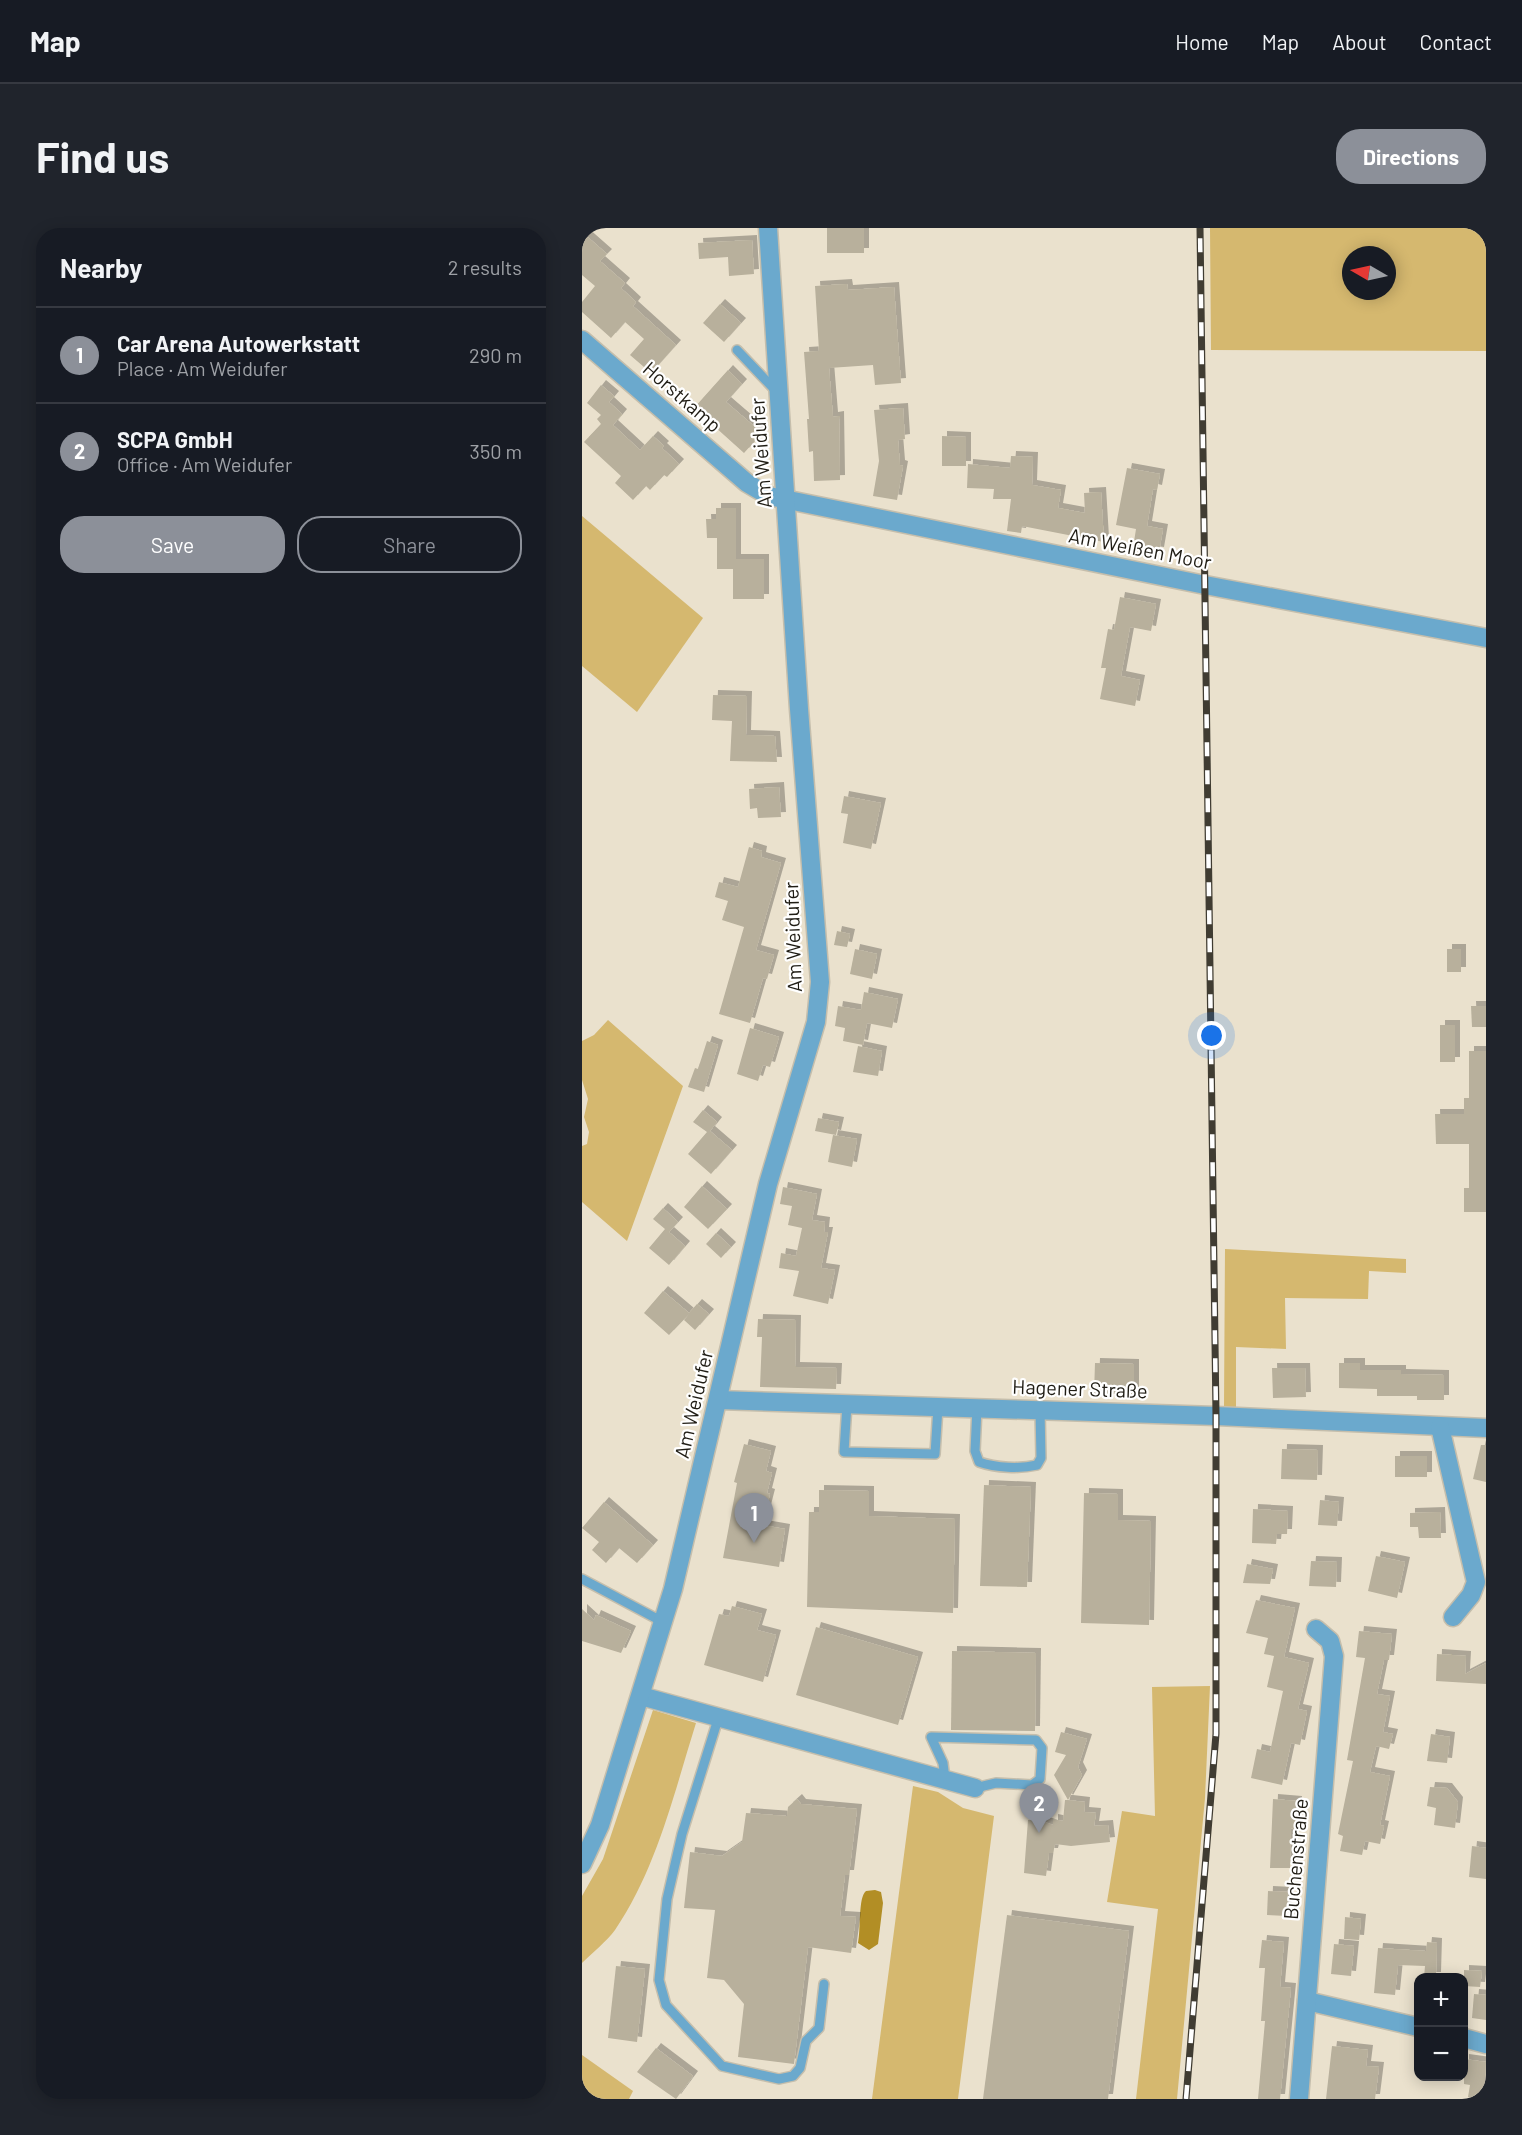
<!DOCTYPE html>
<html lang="en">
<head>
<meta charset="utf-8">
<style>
	:root { --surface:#171b24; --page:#20242c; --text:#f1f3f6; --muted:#9ea1a6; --line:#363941; --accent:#8c9099 }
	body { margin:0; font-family:Barlow,sans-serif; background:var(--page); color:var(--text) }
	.controls { position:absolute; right:18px; bottom:18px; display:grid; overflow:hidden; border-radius:12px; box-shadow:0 3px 15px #0003 }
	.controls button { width:54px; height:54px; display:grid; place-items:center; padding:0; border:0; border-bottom:2px solid var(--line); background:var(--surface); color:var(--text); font:30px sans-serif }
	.compass { position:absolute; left:760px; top:18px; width:54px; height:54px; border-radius:50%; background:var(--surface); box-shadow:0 3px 15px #0003; rotate:279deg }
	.you { position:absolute; left:630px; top:808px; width:21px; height:21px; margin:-15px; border:4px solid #fff; border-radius:50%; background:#1a73e8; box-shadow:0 0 0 9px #1a73e833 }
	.badge { display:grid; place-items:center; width:39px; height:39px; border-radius:50%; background:var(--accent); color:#fff; font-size:20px; font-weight:700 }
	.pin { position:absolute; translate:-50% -50px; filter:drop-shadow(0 2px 3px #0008) }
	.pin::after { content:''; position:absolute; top:32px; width:21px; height:18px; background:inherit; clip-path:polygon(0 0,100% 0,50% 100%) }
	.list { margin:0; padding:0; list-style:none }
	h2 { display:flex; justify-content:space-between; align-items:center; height:78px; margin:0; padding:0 24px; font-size:26px }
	h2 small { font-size:20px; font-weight:400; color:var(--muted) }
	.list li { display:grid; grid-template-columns:39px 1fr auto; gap:18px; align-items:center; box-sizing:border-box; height:96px; padding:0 24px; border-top:2px solid var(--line) }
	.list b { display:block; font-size:22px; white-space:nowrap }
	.list p { margin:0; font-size:20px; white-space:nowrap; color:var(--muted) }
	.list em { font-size:20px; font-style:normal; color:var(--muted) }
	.actions { display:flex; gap:12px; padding:18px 24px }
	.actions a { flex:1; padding:14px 0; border:2px solid var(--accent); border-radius:24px; text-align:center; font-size:21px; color:var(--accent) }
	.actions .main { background:var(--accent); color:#fff }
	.map { position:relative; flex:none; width:904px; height:1871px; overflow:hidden; border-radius:24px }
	header { display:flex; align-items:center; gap:36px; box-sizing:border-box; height:84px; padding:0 30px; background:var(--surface); border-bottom:2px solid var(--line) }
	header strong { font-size:28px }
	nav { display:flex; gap:33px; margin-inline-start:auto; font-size:21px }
	.intro { display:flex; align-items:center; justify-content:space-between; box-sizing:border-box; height:144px; padding:0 36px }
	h1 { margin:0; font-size:42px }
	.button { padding:15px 27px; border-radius:24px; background:var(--accent); color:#fff; font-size:21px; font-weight:700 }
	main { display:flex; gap:36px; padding:0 36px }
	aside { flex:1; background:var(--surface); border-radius:24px; box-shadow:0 3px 15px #0003 }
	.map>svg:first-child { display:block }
	.green { fill:#d5b86f; fill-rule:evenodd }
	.water { fill:#b28e25 }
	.building { fill:#b8b09c; filter:url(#shadow) }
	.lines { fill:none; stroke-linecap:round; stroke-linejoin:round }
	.lane-casing { stroke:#c5beac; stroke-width:12 }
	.street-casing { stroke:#c5beac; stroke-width:21 }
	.lane { stroke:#6ba9cd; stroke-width:9 }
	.street { stroke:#6ba9cd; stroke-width:18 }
	.rail-casing { stroke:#403c32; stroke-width:7 }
	.rail { stroke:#fff; stroke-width:4.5; stroke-dasharray:14; stroke-linecap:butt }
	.labels { text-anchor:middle; stroke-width:4.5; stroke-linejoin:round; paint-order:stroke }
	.street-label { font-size:20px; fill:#1f1c14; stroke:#fff }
</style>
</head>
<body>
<header>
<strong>Map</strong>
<nav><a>Home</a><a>Map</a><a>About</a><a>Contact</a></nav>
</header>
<div class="intro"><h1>Find us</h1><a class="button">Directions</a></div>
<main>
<aside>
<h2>Nearby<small>2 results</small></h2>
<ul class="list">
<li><span class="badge">1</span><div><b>Car Arena Autowerkstatt</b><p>Place · Am Weidufer</p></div><em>290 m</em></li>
<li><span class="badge">2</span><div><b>SCPA GmbH</b><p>Office · Am Weidufer</p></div><em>350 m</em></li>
</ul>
<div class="actions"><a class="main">Save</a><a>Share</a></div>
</aside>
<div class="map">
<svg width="904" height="1871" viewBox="0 0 904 1871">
	<defs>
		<filter id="shadow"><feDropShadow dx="5" dy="-5" stdDeviation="0" flood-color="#0004"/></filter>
	</defs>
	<rect width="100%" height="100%" fill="#eae1cd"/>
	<g class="green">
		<path d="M628 0H904V123L629 122ZM769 27H805V63H769Z"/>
		<path d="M0 288 121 390 55 484 0 438Z"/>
		<path d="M26 792 101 858 45 1013 0 974V918L5 916 7 904 2 889 6 871 0 852V813L12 807Z"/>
		<path d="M643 1021 824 1031V1045L787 1043 786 1071 703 1070 704 1121 654 1119V1179H642Z"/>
		<path d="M628 1458 623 1570 595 1871H554L576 1681 525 1674 540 1583 573 1588 570 1459Z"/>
		<path d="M71 1482 114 1495C92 1565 75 1640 33 1702 24 1714 11 1724 0 1735V1668L21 1631Z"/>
		<path d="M331 1558 356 1564 381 1580 412 1588 376 1871H290Z"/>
		<path d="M0 1827 51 1863 47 1871H0Z"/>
	</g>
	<path class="water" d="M293 1662 299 1664 301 1675 296 1716 287 1722 276 1715C279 1702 276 1669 284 1663Z"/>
	<g class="building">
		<rect x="245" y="0" width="37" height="25"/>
		<path d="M0 4 25 26 18 33 43 55 39 60 54 74 51 78 94 117 69 145 48 127 62 111 43 94 29 110 0 84V74L13 58 0 47Z"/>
		<path d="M170 12 172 46 147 48 146 29 117 31 116 15Z"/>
		<path d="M265 56 266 62 312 59 319 155 293 157 291 137 247 140 251 189 257 188 258 252 232 253 231 223 227 224 225 191H227L222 124 237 123 233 58Z"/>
		<path d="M138 76 159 95 142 114 121 95Z"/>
		<path d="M146 142 160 156 144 174 180 205 162 225 112 180Z"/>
		<path d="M19 157 32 168 27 174 40 186 31 197 58 222 71 208 82 218 80 220 97 236 85 249 82 247 68 262 64 258 51 272 33 255 39 248 2 214 19 196 15 191 19 187 5 175Z"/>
		<path d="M321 180 323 211 316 212 318 237 321 238 315 272 291 268 297 233 292 182Z"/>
		<path d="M360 208 384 209V238H360Z"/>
		<path d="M429 228 451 229 450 257 479 262 476 280 503 285 502 265 519 264 522 314 440 298 439 305 425 303 429 271H411L412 261 385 260 386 236 428 240Z"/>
		<path d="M545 240 578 246 575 262 571 261 565 298 581 301 577 324 551 320 554 301 534 297Z"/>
		<path d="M134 280H154V331H182V371H151V341H135V310H125L124 291H134Z"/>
		<path d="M538 369 574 376 569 403 548 399 539 448 558 452 553 478 518 471 524 440H519L526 401 532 402Z"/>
		<path d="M131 467 165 468 164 507 193 508 195 534 148 533 150 493 130 492Z"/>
		<path d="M197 559 199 589 176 590 175 580 168 581 167 561Z"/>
		<path d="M262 568 299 575 289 621 261 615 266 586 259 585Z"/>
		<path d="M167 619 180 623 179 629 199 635 174 722 192 727 185 751 181 750 168 795 137 786 162 699 140 692 146 673 133 669 137 654 156 659Z"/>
		<path d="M255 703 268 706 265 719 252 717Z"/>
		<path d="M273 721 295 726 290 751 268 746Z"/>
		<rect x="865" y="721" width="14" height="23"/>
		<path d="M282 764 316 771 310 800 285 795 281 817 261 813 263 800 253 798 256 778 279 782Z"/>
		<path d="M889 778H904V799H890Z"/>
		<rect x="858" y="797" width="15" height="37"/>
		<path d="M168 800 197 809 188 839 181 837 176 853 155 846Z"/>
		<path d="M125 813 136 817 122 864 106 859 113 840 116 841Z"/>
		<path d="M276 818 300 823 296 848 271 844Z"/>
		<path d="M887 823H904V984H882V960H887V916H854L853 886H882V870H887Z"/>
		<path d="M121 882 135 894 128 903 150 922 129 946 106 926 125 904 111 894Z"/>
		<path d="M236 890 257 894 254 907 233 903Z"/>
		<path d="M251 907 275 911 270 939 246 934Z"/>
		<path d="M120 958 145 981 126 1001 102 979Z"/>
		<path d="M201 959 235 966 230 992 243 994 242 1004H246L239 1040 253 1042 246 1076 211 1068 217 1043 197 1040 199 1025 214 1028 220 1000 206 997 210 978 198 976Z"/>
		<path d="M81 980 96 994 87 1004 103 1018 87 1037 67 1020 83 1001 71 991Z"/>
		<path d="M134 1005 149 1019 139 1030 124 1016Z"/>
		<path d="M81 1063 107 1085 115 1076 127 1086 113 1102 102 1092 107 1086 87 1107 62 1085Z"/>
		<path d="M176 1091 214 1092 213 1139 255 1140 254 1161 178 1159 180 1109H175Z"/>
		<path d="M513 1135 552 1136V1166H512Z"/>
		<path d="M757 1135H778V1142H819V1146L862 1147V1172H835V1168H795V1161L757 1160Z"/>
		<path d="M690 1140H723L724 1169 691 1170Z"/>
		<path d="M162 1216 189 1223 184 1243 190 1245 185 1265 188 1266 180 1297 203 1301 197 1339 141 1330 155 1255 152 1254Z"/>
		<path d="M899 1217H904V1254L891 1251Z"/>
		<path d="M700 1221 736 1222 735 1252 699 1251Z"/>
		<rect x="813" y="1228" width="32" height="21"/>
		<path d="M402 1257 449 1259 445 1359 398 1358Z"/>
		<path d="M237 1262 287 1263V1288L373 1291 371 1385 225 1379 227 1284H237Z"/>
		<path d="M502 1265 536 1266V1292L569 1293 567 1397 499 1395Z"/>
		<path d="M738 1272 757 1274 755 1298 736 1297Z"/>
		<path d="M22 1274 71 1317 55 1335 37 1320 24 1335 10 1322 17 1314 0 1300Z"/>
		<path d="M671 1281 706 1283 705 1306H695L694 1316 670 1315Z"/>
		<path d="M858 1284 859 1310H837L836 1299H828V1285Z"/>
		<path d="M794 1328 823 1334 815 1370 786 1363Z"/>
		<path d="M729 1333 755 1334 754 1359 727 1358Z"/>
		<path d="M665 1336 691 1341 688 1356 661 1355Z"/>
		<path d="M674 1372 713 1380 702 1429 727 1435 716 1481 725 1483 718 1517 709 1515 700 1557 669 1550 675 1521 688 1524 701 1463 685 1459 692 1428 682 1426 686 1410 664 1405Z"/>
		<path d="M150 1378 180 1386 175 1402 194 1407 181 1454 122 1437 137 1386 147 1388Z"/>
		<path d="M0 1381 12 1392 14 1387 49 1403 39 1425 0 1413Z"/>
		<path d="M234 1399 336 1429 316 1497 214 1467Z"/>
		<path d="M777 1403 810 1406 807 1432H802L795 1466 808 1468 801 1504 811 1506 807 1521 794 1518 788 1544 808 1548 798 1597 802 1598 798 1616 783 1613 780 1627 758 1623 761 1608 756 1606 771 1533 765 1532 783 1430 774 1429Z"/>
		<path d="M370 1423 454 1425 453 1503 369 1502Z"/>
		<path d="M855 1426 884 1428 883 1446 904 1435V1456L854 1453Z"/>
		<path d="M479 1504 505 1511 496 1539 500 1547 486 1572 503 1574 502 1584 514 1585 512 1598 526 1597 528 1614 489 1618 473 1616 471 1625H467L464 1648 442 1645 446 1592 454 1591 471 1597V1591L481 1593 483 1572H486L472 1547 484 1527 473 1524Z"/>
		<path d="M849 1506 868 1509 865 1535 845 1533Z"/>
		<path d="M848 1559 865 1560 876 1574 873 1600 852 1597 854 1580 845 1578Z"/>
		<path d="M215 1571 219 1576 275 1581 267 1647H263L258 1688 274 1689 269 1725 226 1719 212 1836 156 1829 162 1776 142 1752 125 1750 133 1682 102 1680 108 1624 140 1628 160 1614 164 1585 205 1588 206 1579Z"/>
		<path d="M691 1571 715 1573 713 1601 709 1600 708 1640H688Z"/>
		<path d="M890 1618 904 1620V1651L887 1649Z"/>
		<path d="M686 1663 706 1664 704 1688 685 1687Z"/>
		<path d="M425 1687 547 1703 526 1871H401Z"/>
		<path d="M763 1689 779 1691 777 1712 762 1711Z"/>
		<path d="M680 1712 702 1714 698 1759 709 1760 698 1871H676L683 1793H679L683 1740H677Z"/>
		<path d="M845 1714 855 1715 854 1749H842L843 1738 816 1737 813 1767 792 1765 796 1720 844 1723Z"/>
		<path d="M752 1716 772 1718 769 1748 749 1746Z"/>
		<path d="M34 1738 63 1741 55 1814 26 1810Z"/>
		<path d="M882 1742 900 1743 898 1759 882 1758Z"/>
		<path d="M892 1766 904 1767V1792L890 1790Z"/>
		<path d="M750 1818 786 1822 784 1838 797 1839 793 1871H744Z"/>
		<path d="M74 1820 111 1848 94 1871 55 1844Z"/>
		<path d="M882 1831 904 1834 902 1871 886 1869 888 1857 882 1856Z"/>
	</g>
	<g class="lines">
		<g class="lane-casing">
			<g id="lane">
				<path d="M155 122 195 164"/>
				<path d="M265 1176 262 1224 353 1226 356 1179"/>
				<path d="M395 1180 393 1223 397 1234C414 1240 438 1241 455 1237L459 1230 458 1182"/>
				<path d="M0 1351 81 1394"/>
				<path d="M137 1488 100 1606 85 1671 77 1752 84 1777 140 1838 197 1851 211 1848 218 1840 224 1813 237 1800 242 1756"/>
				<path d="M363 1551 361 1535 349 1509 454 1512 460 1520 458 1551 450 1557 414 1555 393 1560"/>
			</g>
		</g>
		<g class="street-casing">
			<g id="street">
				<path d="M0 112 165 255 187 268 623 357 904 410"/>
				<path d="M137 1172 634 1188 904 1200"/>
				<path d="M858 1199 894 1354 889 1367 871 1389"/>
				<path d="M59 1468 393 1560"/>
				<path d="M0 1636 18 1597 91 1361 186 956 234 794 238 754 217 481 186 0"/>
				<path d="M725 1773 836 1799"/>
				<path d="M882 1810 904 1816"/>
				<path d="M717 1871 752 1428 748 1413 734 1401"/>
			</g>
		</g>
		<use href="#lane" class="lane"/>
		<use href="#street" class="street"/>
		<g class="rail-casing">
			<path id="rail" d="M604 1871 634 1506V1188L618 0"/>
		</g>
		<use href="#rail" class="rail"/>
	</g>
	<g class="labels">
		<g class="street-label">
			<text transform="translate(100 169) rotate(41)" y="7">Horstkamp</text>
			<text transform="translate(179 225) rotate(-94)" y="7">Am Weidufer</text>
			<text transform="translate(558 321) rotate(11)" y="7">Am Weißen Moor</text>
			<text transform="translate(211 709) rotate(-92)" y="7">Am Weidufer</text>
			<text transform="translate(498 1161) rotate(2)" y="7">Hagener Straße</text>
			<text transform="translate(112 1176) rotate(-77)" y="7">Am Weidufer</text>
			<text transform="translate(714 1631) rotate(-85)" y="7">Buchenstraße</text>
		</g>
	</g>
</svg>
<div class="controls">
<button>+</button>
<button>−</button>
</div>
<svg class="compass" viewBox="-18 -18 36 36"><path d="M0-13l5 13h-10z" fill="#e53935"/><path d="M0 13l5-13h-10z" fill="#9ea1a6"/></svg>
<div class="you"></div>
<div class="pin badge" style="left:172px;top:1315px">1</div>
<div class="pin badge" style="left:457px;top:1605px">2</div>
</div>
</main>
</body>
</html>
